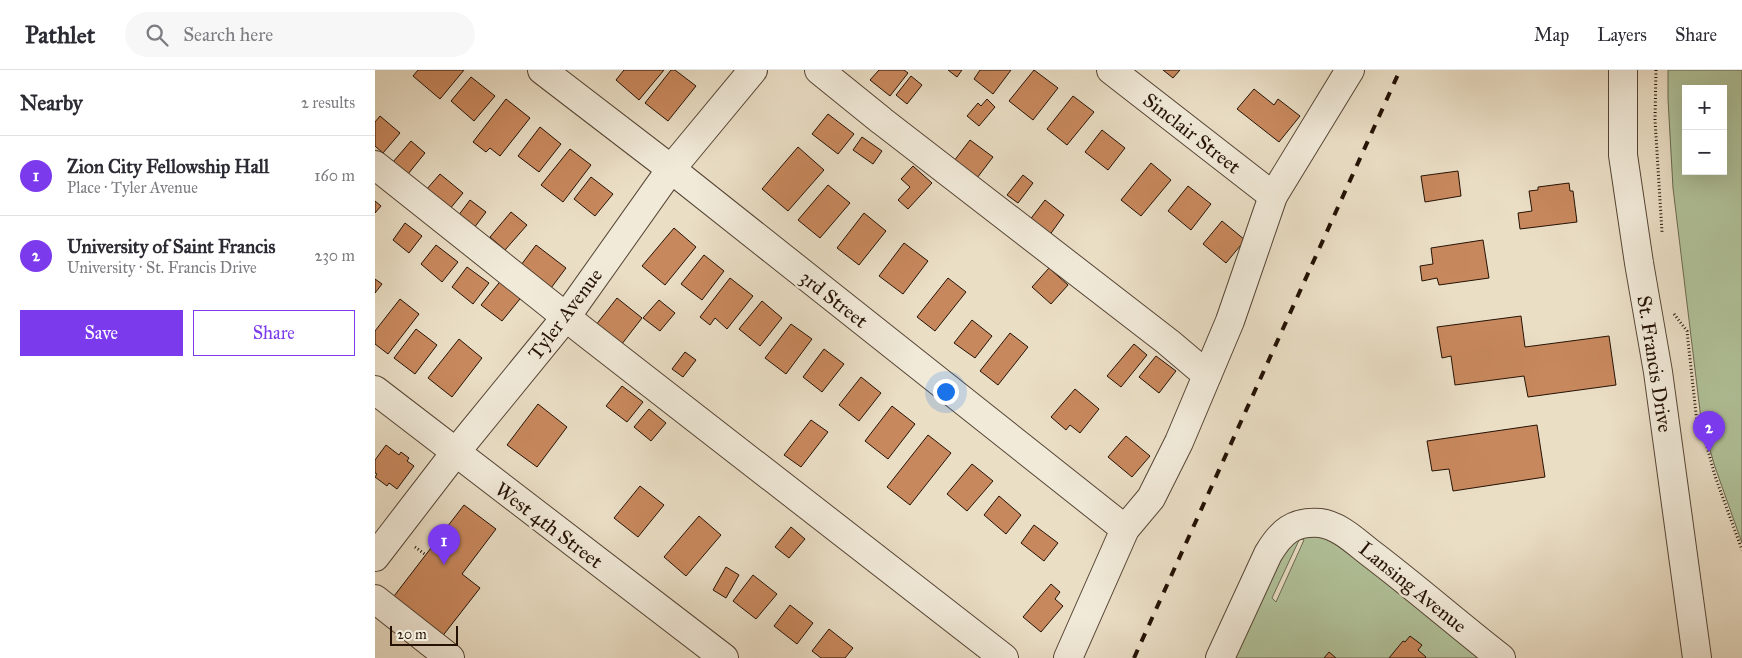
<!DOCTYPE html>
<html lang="en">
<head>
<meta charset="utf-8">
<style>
	:root { --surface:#fff; --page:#f7f7f7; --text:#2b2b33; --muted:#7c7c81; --line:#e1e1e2; --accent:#7c3aed }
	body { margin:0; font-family:"IM FELL Great Primer",serif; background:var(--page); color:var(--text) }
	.controls { position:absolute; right:15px; top:15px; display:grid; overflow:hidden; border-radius:0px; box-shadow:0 5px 20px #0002 }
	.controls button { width:45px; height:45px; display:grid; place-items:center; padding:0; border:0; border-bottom:1px solid var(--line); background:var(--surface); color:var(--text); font:25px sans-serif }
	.scale { position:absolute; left:15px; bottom:12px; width:68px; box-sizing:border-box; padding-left:5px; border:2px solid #251205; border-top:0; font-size:14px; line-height:18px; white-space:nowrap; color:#251205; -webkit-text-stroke:4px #f1ead9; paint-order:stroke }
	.you { position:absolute; left:570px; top:321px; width:18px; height:18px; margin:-12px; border:4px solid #fff; border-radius:50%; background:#1a73e8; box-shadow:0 0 0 8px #1a73e833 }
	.badge { display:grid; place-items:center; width:32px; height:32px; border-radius:50%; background:var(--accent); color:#fff; font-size:16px; font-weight:700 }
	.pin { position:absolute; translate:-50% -41px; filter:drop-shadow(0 1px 2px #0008) }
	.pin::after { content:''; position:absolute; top:26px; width:18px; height:15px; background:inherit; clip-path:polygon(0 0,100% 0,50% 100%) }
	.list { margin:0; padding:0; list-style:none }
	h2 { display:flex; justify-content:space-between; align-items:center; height:65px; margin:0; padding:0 20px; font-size:21px }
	h2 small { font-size:16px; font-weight:400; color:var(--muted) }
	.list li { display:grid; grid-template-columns:32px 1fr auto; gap:15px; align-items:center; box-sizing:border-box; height:80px; padding:0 20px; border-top:1px solid var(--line) }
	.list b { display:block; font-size:19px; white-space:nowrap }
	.list p { margin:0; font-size:16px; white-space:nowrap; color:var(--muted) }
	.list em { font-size:16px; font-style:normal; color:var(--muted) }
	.actions { display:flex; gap:10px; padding:15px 20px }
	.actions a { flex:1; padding:11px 0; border:1px solid var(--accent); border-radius:0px; text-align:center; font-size:18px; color:var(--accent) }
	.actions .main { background:var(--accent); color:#fff }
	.icon { flex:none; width:28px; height:28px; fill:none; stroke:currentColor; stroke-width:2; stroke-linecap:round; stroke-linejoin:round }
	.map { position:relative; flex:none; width:1367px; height:588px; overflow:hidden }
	header { display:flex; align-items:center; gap:30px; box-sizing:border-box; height:70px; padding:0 25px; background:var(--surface); border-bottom:1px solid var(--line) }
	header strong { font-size:24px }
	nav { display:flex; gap:28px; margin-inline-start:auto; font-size:18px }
	.search { width:350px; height:45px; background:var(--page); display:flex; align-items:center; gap:12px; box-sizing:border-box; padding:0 18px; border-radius:28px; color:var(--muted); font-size:19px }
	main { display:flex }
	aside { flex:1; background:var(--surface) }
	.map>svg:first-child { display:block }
	.green { fill:#b1c29a; stroke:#6b6a50; fill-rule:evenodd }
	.building { fill:#c8885d; stroke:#251205 }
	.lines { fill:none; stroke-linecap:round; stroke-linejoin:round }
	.minor-casing { stroke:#564535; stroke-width:30 }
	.path { stroke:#251205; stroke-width:3; stroke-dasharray:1 2.5; stroke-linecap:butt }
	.minor { stroke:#f1ead9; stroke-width:28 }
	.rail { stroke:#251205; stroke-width:4; stroke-dasharray:9 9; stroke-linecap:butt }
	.labels { text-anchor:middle; stroke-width:5; stroke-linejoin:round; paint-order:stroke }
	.street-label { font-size:20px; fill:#251205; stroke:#f1ead9 }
</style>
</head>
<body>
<header>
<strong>Pathlet</strong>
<div class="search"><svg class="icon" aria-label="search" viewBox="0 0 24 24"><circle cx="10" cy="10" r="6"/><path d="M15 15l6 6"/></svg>Search here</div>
<nav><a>Map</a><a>Layers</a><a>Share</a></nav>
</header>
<main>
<aside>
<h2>Nearby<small>2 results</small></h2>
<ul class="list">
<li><span class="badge">1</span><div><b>Zion City Fellowship Hall</b><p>Place · Tyler Avenue</p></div><em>160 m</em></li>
<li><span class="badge">2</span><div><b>University of Saint Francis</b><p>University · St. Francis Drive</p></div><em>230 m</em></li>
</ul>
<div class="actions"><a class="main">Save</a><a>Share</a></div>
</aside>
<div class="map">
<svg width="1367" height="588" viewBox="0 0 1367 588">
	<rect width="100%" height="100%" fill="#eadec5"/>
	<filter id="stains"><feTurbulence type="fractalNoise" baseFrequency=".004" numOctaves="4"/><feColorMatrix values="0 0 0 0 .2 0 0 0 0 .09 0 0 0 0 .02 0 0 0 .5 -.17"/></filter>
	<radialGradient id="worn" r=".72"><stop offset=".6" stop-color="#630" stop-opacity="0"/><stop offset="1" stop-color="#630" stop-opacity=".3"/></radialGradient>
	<g class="green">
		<path d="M1293 0H1367V473L1340 397 1326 349 1298 118 1293 29ZM1311 19H1348V101H1311Z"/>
		<path d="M931 464 963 470 1111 588H854L910 475ZM925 468 929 470 901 532 897 528Z"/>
	</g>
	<g class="building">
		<path d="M43 0H89L65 29 38 6Z"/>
		<path d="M249 0H289L264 30 241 10Z"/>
		<path d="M296 0H300L321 16 293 51 270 33Z"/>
		<path d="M504 0H529L533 3 515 26 495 10Z"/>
		<path d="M573 0H587L582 7Z"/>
		<path d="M605 0H636L618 24 599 9Z"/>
		<path d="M659 0 683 18 658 50 634 31Z"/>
		<path d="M788 0H805L798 8Z"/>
		<path d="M536 6 547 15 532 34 521 25Z"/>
		<path d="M96 7 120 26 99 51 76 31Z"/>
		<path d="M879 19 899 35 903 29 925 46 904 72 862 39Z"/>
		<path d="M698 26 719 42 692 75 672 59Z"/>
		<path d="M131 29 155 48 125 86 115 78 111 82 98 72Z"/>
		<path d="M612 29 620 37 604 56 592 46 603 33 606 36Z"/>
		<path d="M453 44 479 64 463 84 437 64Z"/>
		<path d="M5 46 25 63 8 83 0 76V52Z"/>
		<path d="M165 57 186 74 164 102 143 86Z"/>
		<path d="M727 60 750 78 733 100 710 82Z"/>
		<path d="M487 67 507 81 498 94 478 80Z"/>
		<path d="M595 70 618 87 602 108 579 91Z"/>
		<path d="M36 71 50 83 33 104 18 92Z"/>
		<path d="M423 77 449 100 413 141 387 119Z"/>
		<path d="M195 79 216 95 188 132 166 115Z"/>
		<path d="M776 93 796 110 766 146 746 130Z"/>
		<path d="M538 96 557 113 533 139 523 130 535 117 526 109Z"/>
		<path d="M1083 101 1086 126 1050 132 1046 106Z"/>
		<path d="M65 104 88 123 74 140 51 120Z"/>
		<path d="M648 105 658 113 643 133 632 125Z"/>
		<path d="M216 107 238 124 220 146 199 129Z"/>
		<path d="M1194 113 1195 121H1198L1202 152 1145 159 1143 143 1157 141 1154 121 1163 120V117Z"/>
		<path d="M453 115 475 133 445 168 423 150Z"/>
		<path d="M813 116 836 134 816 160 793 141Z"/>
		<path d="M95 130 111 142 99 158 83 146Z"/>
		<path d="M670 130 689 145 674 166 654 151Z"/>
		<path d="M0 131 6 136 0 143Z"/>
		<path d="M136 142 152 155 130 180 115 167Z"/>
		<path d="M489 143 511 161 484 195 462 178Z"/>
		<path d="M847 151 870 170 851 193 828 174Z"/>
		<path d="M30 153 47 166 34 183 18 170Z"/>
		<path d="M299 158 321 177 290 215 267 196Z"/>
		<path d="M1108 170 1114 208 1064 215 1062 208 1047 211 1045 196 1058 194 1056 178Z"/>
		<path d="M529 173 553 191 528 224 504 206Z"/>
		<path d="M61 175 83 192 67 212 46 194Z"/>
		<path d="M161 175 191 198 173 222 143 199Z"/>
		<path d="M329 185 349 201 327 230 306 214Z"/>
		<path d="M92 197 114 213 98 234 77 217Z"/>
		<path d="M674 198 693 215 676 234 657 217Z"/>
		<path d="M128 208 149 224 127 251 106 235Z"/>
		<path d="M355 208 378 226 352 259 340 248 335 255 325 247Z"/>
		<path d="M573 208 591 222 560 261 542 247Z"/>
		<path d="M0 209 7 214 0 223Z"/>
		<path d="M242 228 267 248 243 279 217 260Z"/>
		<path d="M25 229 44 244 13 284 0 274V261Z"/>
		<path d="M284 230 300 243 285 261 268 248Z"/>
		<path d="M387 231 407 248 385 276 364 259Z"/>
		<path d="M1146 246 1150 277 1234 266 1241 315 1153 327 1149 306 1080 315 1076 286 1067 288 1062 257Z"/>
		<path d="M597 250 617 266 600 288 579 273Z"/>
		<path d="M416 254 437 269 411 304 390 288Z"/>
		<path d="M41 259 62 275 40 304 19 288Z"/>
		<path d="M635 263 653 277 623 315 605 301Z"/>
		<path d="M84 269 107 288 77 327 53 308Z"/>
		<path d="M759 274 772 285 746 317 732 306Z"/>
		<path d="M449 279 469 294 447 322 428 307Z"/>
		<path d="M310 282 321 290 308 307 297 299Z"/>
		<path d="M781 286 801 301 784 323 764 307Z"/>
		<path d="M486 307 506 323 484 351 464 335Z"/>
		<path d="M247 316 268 332 252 352 231 336Z"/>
		<path d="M700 319 724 339 705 363 695 355 691 360 676 347Z"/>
		<path d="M163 334 192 357 162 397 132 375Z"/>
		<path d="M517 336 540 354 513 389 490 371Z"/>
		<path d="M274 339 291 353 276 371 259 357Z"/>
		<path d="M436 350 453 362 426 397 409 385Z"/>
		<path d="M1162 355 1170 407 1078 421 1074 399 1057 401 1052 371Z"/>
		<path d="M553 365 576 383 535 435 512 417Z"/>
		<path d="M751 366 775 386 757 407 733 387Z"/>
		<path d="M11 375 24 385 26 382 34 388 32 391 39 396 22 419 14 413 12 416 0 407 2 404 0 403V390Z"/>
		<path d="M597 394 618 411 592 441 572 424Z"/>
		<path d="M265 416 289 435 263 467 239 448Z"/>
		<path d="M624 426 646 445 631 464 609 445Z"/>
		<path d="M89 435 121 459 87 504 105 518 66 568 16 530Z"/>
		<path d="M324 446 346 465 311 506 289 487Z"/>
		<path d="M659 455 683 473 669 491 646 473Z"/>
		<path d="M416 457 430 469 414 488 400 477Z"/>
		<path d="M351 497 364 505 351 528 338 520Z"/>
		<path d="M378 505 402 524 381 549 358 531Z"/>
		<path d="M676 514 685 522 680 529 688 536 666 562 648 547Z"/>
		<path d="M415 535 438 553 422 574 399 556Z"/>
		<path d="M454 559 478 578 470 588H446L437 581Z"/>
		<path d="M1035 566 1047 575 1043 580 1051 587 1050 588H1014L1028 571 1030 572Z"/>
		<path d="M954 582 961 588H949Z"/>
	</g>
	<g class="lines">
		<g class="minor-casing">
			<g id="minor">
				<path d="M167 0 296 99 750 459"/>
				<path d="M444 0 507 51 793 272 832 305"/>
				<path d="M736 0 898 126"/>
				<path d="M1248 0V85L1264 193 1283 302 1322 588"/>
				<path d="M0 95 211 263 629 588"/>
				<path d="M0 320 349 588"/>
				<path d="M0 487 80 383 191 247 296 99 378 0"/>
				<path d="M0 529 75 588"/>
				<path d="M693 588 750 459 776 428 804 372 855 251 898 126 975 0"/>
				<path d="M845 588 893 484C906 462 918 451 945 453 963 455 980 471 994 482 1039 516 1081 553 1126 588"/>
			</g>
		</g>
		<g class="path">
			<path d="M1281 0 1280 50 1287 162"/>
			<path d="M1299 244 1312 261 1322 353 1331 373 1340 406 1367 480"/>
			<path d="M40 477 51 485"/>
		</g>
		<use href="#minor" class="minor"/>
		<path class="rail" d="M759 588 1025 0"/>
	</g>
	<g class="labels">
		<g class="street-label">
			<text transform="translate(817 63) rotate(38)" y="7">Sinclair Street</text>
			<text transform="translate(459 229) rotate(38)" y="7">3rd Street</text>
			<text transform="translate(190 244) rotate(-53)" y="7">Tyler Avenue</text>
			<text transform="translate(1280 294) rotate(81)" y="7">St. Francis Drive</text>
			<text transform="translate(174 455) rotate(37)" y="7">West 4th Street</text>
			<text transform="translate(1038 517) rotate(39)" y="7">Lansing Avenue</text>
		</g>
	</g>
	<rect width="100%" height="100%" filter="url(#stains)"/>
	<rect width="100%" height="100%" fill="url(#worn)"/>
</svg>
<div class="controls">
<button>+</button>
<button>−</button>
</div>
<div class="scale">20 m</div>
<div class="you"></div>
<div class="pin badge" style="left:69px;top:495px">1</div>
<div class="pin badge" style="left:1334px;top:382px">2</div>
</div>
</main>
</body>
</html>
